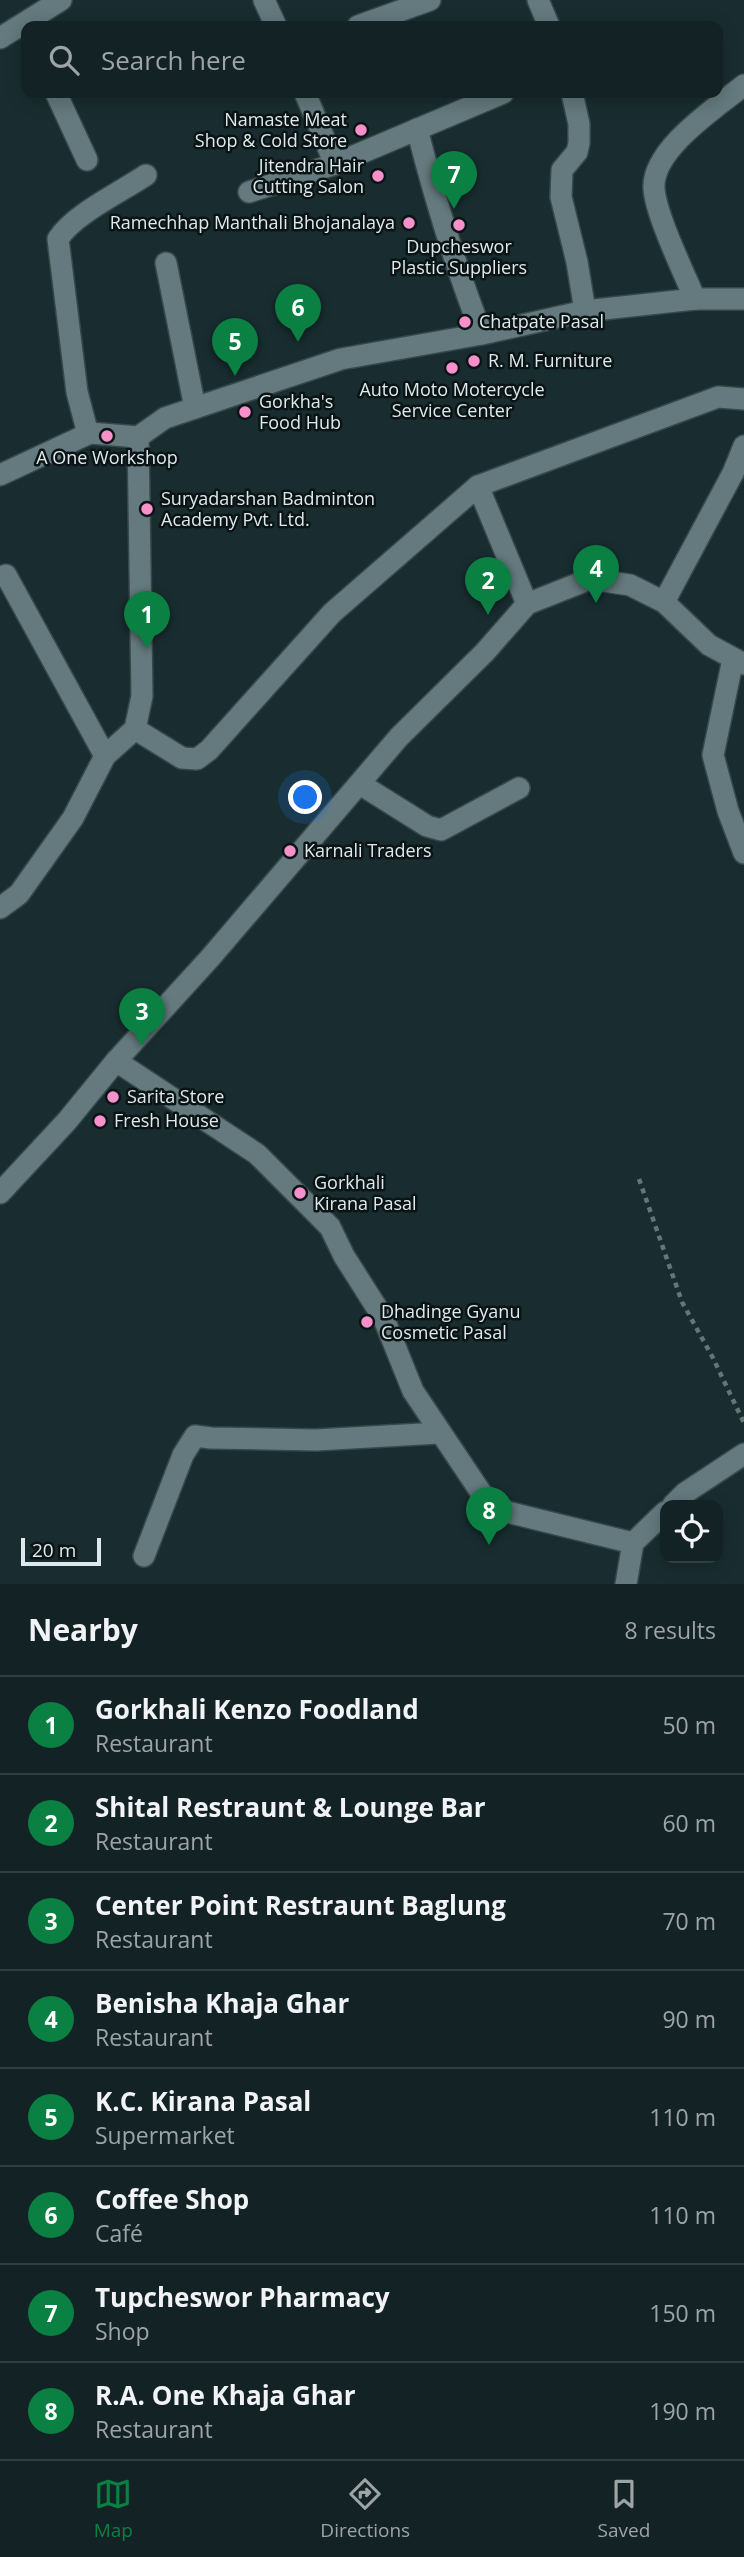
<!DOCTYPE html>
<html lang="en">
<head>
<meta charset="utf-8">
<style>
	:root { --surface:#132224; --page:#1c2a2c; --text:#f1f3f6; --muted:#9da4a6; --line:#323f41; --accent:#0b8043 }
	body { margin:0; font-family:"Open Sans",sans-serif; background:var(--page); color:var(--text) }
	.controls { position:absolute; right:21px; bottom:21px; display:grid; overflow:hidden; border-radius:14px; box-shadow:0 4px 18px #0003 }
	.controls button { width:63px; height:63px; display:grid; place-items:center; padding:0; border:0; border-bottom:2px solid var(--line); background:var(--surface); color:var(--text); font:35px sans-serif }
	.scale { position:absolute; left:21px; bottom:18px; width:80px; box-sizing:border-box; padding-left:7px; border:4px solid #dde9eb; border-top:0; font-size:19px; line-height:24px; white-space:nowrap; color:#dde9eb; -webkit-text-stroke:5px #0b1415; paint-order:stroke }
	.you { position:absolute; left:306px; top:798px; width:24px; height:24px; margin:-18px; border:5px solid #fff; border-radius:50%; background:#1a73e8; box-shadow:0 0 0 10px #1a73e833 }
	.badge { display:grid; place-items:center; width:46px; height:46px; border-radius:50%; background:var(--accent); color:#fff; font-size:23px; font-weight:700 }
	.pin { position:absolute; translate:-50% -58px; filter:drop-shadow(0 2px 4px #0008) }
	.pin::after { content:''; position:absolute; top:37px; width:24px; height:21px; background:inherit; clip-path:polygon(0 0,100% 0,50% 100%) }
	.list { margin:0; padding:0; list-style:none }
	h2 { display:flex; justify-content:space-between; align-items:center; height:91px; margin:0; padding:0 28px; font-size:30px }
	h2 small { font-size:23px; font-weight:400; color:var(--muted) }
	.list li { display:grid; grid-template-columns:46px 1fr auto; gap:21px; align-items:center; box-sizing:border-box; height:98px; padding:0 28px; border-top:2px solid var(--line) }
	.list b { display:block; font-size:26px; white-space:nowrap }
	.list p { margin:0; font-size:23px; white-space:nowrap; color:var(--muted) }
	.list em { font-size:23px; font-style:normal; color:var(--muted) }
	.icon { flex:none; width:38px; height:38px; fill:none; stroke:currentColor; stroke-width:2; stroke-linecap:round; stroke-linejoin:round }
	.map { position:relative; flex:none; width:744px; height:1584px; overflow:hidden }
	.search { position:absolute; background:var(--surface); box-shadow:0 4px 18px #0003; left:21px; right:21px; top:21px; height:77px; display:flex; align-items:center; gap:18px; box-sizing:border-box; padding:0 24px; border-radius:14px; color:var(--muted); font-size:26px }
	.sheet { height:875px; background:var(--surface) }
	nav { display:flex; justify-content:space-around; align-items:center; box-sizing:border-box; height:98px; border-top:2px solid var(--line); background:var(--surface); font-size:19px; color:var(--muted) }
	nav a { display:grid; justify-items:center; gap:4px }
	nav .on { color:var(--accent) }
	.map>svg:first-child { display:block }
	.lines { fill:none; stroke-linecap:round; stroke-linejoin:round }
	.minor-casing { stroke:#37484b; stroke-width:24 }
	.tertiary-casing { stroke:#37484b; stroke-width:24 }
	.path { stroke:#657678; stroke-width:4.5; stroke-dasharray:5 5; stroke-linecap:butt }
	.minor { stroke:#647a7e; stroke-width:21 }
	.tertiary { stroke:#647a7e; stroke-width:21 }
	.poi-dot { fill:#f890cb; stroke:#0b1415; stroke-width:2.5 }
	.labels { text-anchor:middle; stroke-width:5; stroke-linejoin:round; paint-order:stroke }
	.poi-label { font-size:18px; fill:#dde9eb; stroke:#0b1415; text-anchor:start }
</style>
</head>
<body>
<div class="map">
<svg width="744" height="1584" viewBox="0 0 744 1584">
	<rect width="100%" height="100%" fill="#192d30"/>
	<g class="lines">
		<g class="minor-casing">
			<g id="minor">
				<path d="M264 0 276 26"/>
				<path d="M538 0 549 26"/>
				<path d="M358 26 430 0"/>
				<path d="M0 38 61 0"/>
				<path d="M56 93 87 160"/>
				<path d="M305 93 335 164"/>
				<path d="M572 93 579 124V143L577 152 562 170 561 197 577 262 585 311"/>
				<path d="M249 192 335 164 503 93"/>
				<path d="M166 263 195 408"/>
				<path d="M695 299C684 273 655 213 654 188 652 149 717 107 744 85"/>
				<path d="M88 434 77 392 58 239C74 214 121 192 146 175"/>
				<path d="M0 475 90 433 138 437"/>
				<path d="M478 486 527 604"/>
				<path d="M6 575 105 756"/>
				<path d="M664 602 733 473 744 446"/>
				<path d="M733 659 713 755 728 811 744 853"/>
				<path d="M135 729 182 758 197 759 209 750 332 613 478 486 718 397 744 399"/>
				<path d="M360 784 427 826 441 830 519 788"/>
				<path d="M0 908 19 894 73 818 105 756 135 729 142 696 138 437 165 418 341 359 482 334C455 266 435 199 417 129"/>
				<path d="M116 1061 257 1154 330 1227 344 1256 384 1319 413 1391 482 1494 507 1512 633 1543"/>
				<path d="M0 1193 67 1121 116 1061 210 958 399 737 485 652 527 604 590 579 630 585 664 602 709 645 744 664"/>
				<path d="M144 1556 183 1455 195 1436 211 1438 316 1440 439 1433"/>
			</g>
		</g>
		<g class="tertiary-casing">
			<g id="tertiary">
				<path d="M482 334 585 311 695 299H744"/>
				<path d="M673 1505 685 1493 744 1454"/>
				<path d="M626 1584 633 1543 665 1512"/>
			</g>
		</g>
		<path class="path" d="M639 1179 682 1302 713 1358 744 1423"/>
		<use href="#minor" class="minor"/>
		<use href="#tertiary" class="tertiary"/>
	</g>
	<g class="poi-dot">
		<circle cx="361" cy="130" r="7"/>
		<circle cx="378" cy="176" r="7"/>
		<circle cx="409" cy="223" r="7"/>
		<circle cx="459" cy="225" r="7"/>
		<circle cx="465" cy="322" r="7"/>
		<circle cx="474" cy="361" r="7"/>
		<circle cx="452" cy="368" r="7"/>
		<circle cx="245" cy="412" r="7"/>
		<circle cx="107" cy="436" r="7"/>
		<circle cx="147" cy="509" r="7"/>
		<circle cx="290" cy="851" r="7"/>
		<circle cx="113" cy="1097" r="7"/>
		<circle cx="100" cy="1121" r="7"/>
		<circle cx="300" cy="1193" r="7"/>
		<circle cx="367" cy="1322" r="7"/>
	</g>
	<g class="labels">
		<g class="poi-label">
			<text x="347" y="126" text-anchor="end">Namaste Meat<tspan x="347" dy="21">Shop &amp; Cold Store</tspan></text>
			<text x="364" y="172" text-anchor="end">Jitendra Hair<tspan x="364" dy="21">Cutting Salon</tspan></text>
			<text x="395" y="229" text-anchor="end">Ramechhap Manthali Bhojanalaya</text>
			<text x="459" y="253" text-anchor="middle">Dupcheswor<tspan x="459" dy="21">Plastic Suppliers</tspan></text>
			<text x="479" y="328">Chatpate Pasal</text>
			<text x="488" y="367">R. M. Furniture</text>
			<text x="452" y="396" text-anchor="middle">Auto Moto Motercycle<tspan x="452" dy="21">Service Center</tspan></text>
			<text x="259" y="408">Gorkha's<tspan x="259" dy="21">Food Hub</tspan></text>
			<text x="107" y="464" text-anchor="middle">A One Workshop</text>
			<text x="161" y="505">Suryadarshan Badminton<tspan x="161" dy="21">Academy Pvt. Ltd.</tspan></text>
			<text x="304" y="857">Karnali Traders</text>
			<text x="127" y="1103">Sarita Store</text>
			<text x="114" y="1127">Fresh House</text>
			<text x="314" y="1189">Gorkhali<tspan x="314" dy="21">Kirana Pasal</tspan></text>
			<text x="381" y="1318">Dhadinge Gyanu<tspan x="381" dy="21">Cosmetic Pasal</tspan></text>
		</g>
	</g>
</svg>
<div class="controls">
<button><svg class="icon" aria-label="locate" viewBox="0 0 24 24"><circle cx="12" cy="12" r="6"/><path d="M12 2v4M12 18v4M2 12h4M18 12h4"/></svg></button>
</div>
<div class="scale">20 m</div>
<div class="you"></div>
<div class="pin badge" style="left:147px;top:649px">1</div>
<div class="pin badge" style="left:488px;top:615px">2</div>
<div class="pin badge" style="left:142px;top:1046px">3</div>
<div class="pin badge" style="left:596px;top:603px">4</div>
<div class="pin badge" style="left:235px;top:376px">5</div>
<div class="pin badge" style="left:298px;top:342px">6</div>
<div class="pin badge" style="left:454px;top:209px">7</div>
<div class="pin badge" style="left:489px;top:1545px">8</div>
<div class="search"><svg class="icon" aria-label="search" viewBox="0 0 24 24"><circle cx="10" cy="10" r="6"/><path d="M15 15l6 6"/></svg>Search here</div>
</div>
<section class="sheet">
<h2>Nearby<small>8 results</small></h2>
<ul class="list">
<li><span class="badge">1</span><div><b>Gorkhali Kenzo Foodland</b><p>Restaurant</p></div><em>50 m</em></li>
<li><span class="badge">2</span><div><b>Shital Restraunt &amp; Lounge Bar</b><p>Restaurant</p></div><em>60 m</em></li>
<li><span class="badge">3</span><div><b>Center Point Restraunt Baglung</b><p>Restaurant</p></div><em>70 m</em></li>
<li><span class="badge">4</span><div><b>Benisha Khaja Ghar</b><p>Restaurant</p></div><em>90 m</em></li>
<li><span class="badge">5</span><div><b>K.C. Kirana Pasal</b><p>Supermarket</p></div><em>110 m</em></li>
<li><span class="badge">6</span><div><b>Coffee Shop</b><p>Café</p></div><em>110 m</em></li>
<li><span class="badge">7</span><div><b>Tupcheswor Pharmacy</b><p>Shop</p></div><em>150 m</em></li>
<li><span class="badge">8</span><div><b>R.A. One Khaja Ghar</b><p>Restaurant</p></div><em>190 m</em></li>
</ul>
</section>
<nav>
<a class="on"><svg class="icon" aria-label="map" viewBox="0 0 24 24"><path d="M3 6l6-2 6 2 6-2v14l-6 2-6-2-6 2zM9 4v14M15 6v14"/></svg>Map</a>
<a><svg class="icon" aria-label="directions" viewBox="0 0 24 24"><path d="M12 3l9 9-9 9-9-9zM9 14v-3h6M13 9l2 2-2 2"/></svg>Directions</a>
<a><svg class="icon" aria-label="saved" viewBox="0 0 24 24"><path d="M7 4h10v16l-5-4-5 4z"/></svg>Saved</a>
</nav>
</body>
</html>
